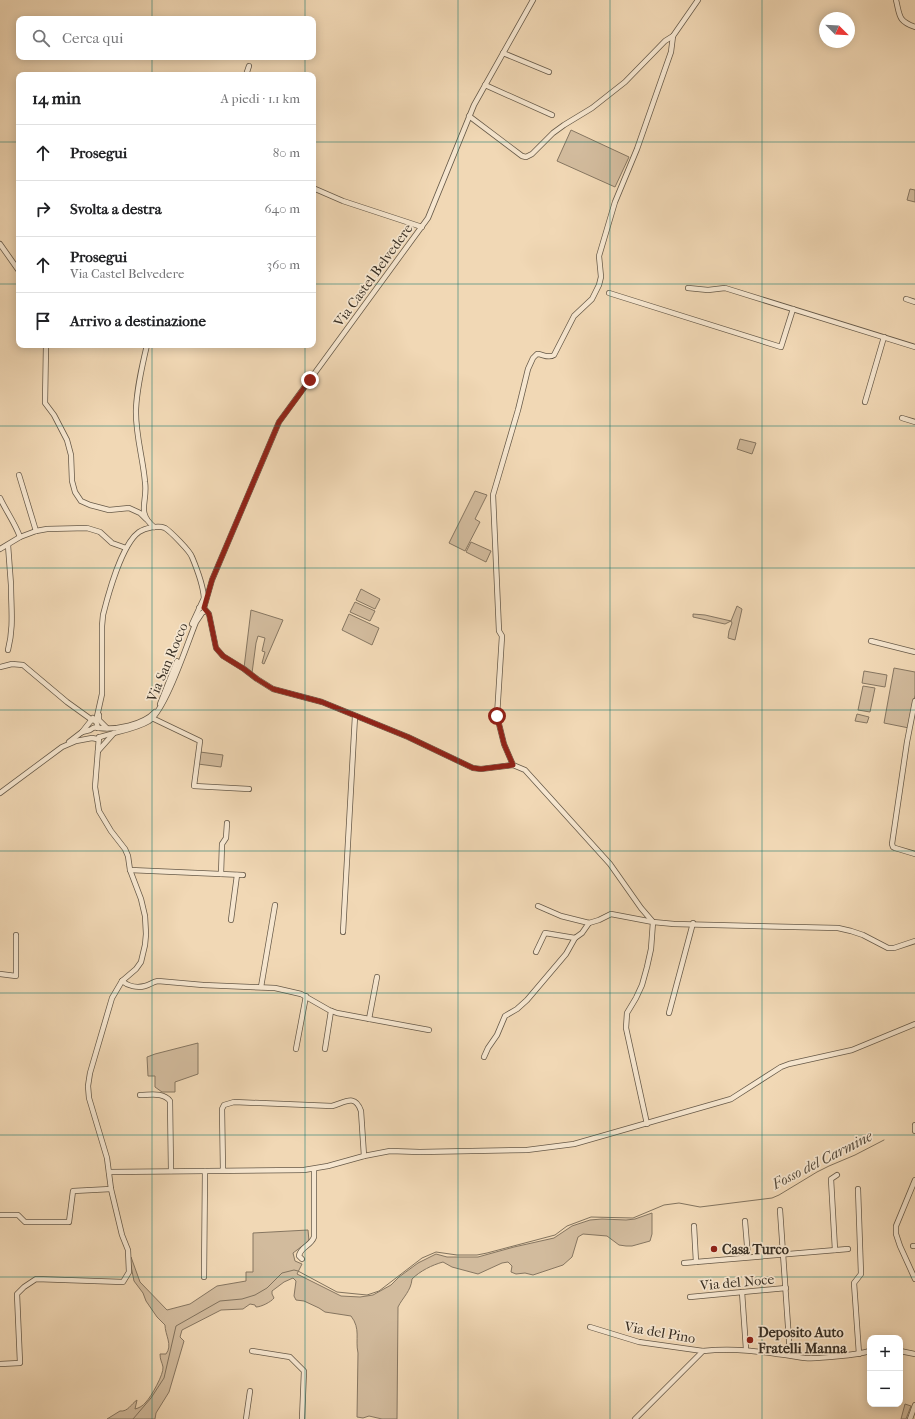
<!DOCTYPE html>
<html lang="it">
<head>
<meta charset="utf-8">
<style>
	:root { --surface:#fff; --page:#f2f2f2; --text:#202124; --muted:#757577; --line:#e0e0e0 }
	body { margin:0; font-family:"IM FELL French Canon",serif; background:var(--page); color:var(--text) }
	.controls { position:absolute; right:12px; bottom:12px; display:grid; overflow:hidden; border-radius:8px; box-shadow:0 2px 10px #0003 }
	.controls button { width:36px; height:36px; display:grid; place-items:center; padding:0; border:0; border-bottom:1px solid var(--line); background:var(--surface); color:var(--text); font:20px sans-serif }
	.compass { position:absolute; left:819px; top:12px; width:36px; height:36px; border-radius:50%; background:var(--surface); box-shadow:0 2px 10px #0003; rotate:114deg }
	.stop { position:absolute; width:12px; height:12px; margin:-9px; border:3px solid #8f2418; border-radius:50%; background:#fff }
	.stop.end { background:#8f2418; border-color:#fff; box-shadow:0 1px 4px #0008 }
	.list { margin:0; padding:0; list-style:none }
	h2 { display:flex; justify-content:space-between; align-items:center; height:52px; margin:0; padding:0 16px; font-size:17px }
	h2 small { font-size:13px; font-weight:400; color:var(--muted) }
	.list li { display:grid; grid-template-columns:26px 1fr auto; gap:12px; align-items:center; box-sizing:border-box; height:56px; padding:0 16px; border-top:1px solid var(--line) }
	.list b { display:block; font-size:15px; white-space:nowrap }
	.list p { margin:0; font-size:13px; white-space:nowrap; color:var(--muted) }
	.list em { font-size:13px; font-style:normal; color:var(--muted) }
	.icon { flex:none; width:22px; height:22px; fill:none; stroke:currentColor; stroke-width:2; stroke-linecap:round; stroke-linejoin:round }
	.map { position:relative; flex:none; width:915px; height:1419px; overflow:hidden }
	.search { position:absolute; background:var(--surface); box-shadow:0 2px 10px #0003; left:16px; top:16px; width:300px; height:44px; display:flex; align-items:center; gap:10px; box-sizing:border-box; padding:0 14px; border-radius:8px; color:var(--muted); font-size:15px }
	.panel { position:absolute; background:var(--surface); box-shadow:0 2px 10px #0003; left:16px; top:72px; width:300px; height:276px; border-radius:8px }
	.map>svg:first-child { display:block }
	.green { fill:#d2bb9d; stroke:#867661 }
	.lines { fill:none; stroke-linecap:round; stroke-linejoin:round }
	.stream { stroke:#82735e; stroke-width:1 }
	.minor-casing { stroke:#675a49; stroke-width:6 }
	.minor { stroke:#f6e6cf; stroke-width:4.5 }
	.route { stroke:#8f2418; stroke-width:5 }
	.grid { fill:none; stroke:#0f766e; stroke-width:1; stroke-opacity:0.55 }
	.poi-dot { fill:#8f2418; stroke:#f6e6cf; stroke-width:1.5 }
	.labels { text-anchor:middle; stroke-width:3.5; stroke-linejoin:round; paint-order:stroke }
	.street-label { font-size:14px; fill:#393025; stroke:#f6e6cf }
	.poi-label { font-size:14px; font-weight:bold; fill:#393025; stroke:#f6e6cf; text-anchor:start }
	.water-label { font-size:15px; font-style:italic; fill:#574c3d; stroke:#f6e6cf }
</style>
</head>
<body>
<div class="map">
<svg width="915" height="1419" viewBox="0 0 915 1419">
	<rect width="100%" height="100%" fill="#f1d8b5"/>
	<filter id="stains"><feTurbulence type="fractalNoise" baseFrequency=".005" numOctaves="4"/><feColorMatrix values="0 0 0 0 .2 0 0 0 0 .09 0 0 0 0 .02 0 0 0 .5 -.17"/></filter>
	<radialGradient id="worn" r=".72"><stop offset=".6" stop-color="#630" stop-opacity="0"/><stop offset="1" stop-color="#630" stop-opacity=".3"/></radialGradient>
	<g class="green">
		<path d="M571 130 629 157 615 187 557 161Z"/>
		<path d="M910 189 915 190V202L907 200Z"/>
		<path d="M740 439 756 443 752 454 737 449Z"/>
		<path d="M475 491 487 495 475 519 480 522 465 551 449 543Z"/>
		<path d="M471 542 491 551 486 562 466 552Z"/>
		<path d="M361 589 380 599 375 609 356 600Z"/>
		<path d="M355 602 375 611 370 621 350 612Z"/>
		<path d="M737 606 742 609 735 640 728 638 729 631 732 623 731 621 725 624 693 617V614L705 615 731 621Z"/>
		<path d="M251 610 283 620 264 664 262 663 265 652 262 651 265 638 258 636 256 643 252 673 244 668Z"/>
		<path d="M349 614 379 628 372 645 342 630Z"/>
		<path d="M894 668 915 672V695L909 728 884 723Z"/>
		<path d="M864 671 887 675 885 687 862 683Z"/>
		<path d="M863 686 875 688 870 712 858 710Z"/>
		<path d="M857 714 869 717 867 723 855 721Z"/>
		<path d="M200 752 223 755 221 767 198 764Z"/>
		<path d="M198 1043V1074L175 1082V1092H162L155 1087V1076H148L147 1057 155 1054Z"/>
		<path d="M652 1213V1234L650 1241 632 1246H626L619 1245 607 1236 583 1234 578 1237 572 1257 563 1265 533 1275 525 1273 516 1274 511 1272 512 1266 508 1262 502 1263 478 1274 452 1267 443 1262C432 1265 420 1271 412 1279 411 1291 403 1297 398 1307L397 1419H382L369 1416 363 1418 357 1417 358 1353C355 1339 361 1329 351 1316L325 1312 319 1308 304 1301 296 1300 294 1296 296 1281 293 1278 284 1282 272 1291V1294L274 1298C271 1302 261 1307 256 1307L255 1305 250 1304 243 1309 221 1310 182 1330 180 1337 184 1341 169 1392 156 1413 155 1419H107L120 1411C128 1412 131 1404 137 1400L135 1409C139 1408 143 1406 146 1402 151 1397 164 1374 163 1367 162 1362 160 1360 160 1354H166C173 1345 165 1335 165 1325L157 1317 146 1301 143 1293 134 1281 130 1261 131 1257 140 1282 167 1310 190 1304 217 1286 246 1281V1272H253V1233L308 1230 309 1241 293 1253 295 1261 302 1264 297 1274 341 1296 360 1297 373 1295 391 1285 399 1277 418 1263 436 1254 447 1257H478L514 1247 554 1238 572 1226 590 1220 602 1219 626 1220 635 1219Z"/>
		<path d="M905 1404 911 1406 906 1419H901Z"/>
	</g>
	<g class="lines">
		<path class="stream" d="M133 1419 151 1398 164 1378 176 1326 220 1301 242 1299 255 1295 267 1288 282 1273 294 1270 298 1271 337 1292 367 1295 379 1291 422 1258 436 1252 457 1255H477L487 1253 555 1235 567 1226 591 1217 633 1218 664 1205 679 1203 700 1207 772 1198 779 1195 817 1172 829 1166 855 1155 884 1140"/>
		<g class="minor-casing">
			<g id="minor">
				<path d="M896 0C900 16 898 21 915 27"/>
				<path d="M503 53 549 72"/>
				<path d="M246 75 249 66"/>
				<path d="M485 85 552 115"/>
				<path d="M469 116 522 156 526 157 532 154 553 133 564 125 592 108 625 82 665 41 673 36 698 0"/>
				<path d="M313 188 343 201 422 227"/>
				<path d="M0 244 19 271"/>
				<path d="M688 288 708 290 725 288 915 347"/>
				<path d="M609 293 781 347 793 309"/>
				<path d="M906 299 915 302"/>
				<path d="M46 345 45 403 54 415 67 440 71 455 72 481 75 492 81 501 90 505 109 510 129 508 140 513 146 519"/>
				<path d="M147 345C142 366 137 387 136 409 135 433 143 458 145 482 148 502 136 512 154 527"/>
				<path d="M865 402 884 337"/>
				<path d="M902 418 915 422"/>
				<path d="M19 475 36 531"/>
				<path d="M0 498C6 511 15 523 20 537"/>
				<path d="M8 545C9 559 10 572 11 585 11 609 14 626 8 650"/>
				<path d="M0 549 20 537 36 531 47 529 87 528 100 532 112 543 126 548"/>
				<path d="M199 608 203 607 209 614 216 648 223 656 244 669 257 679 273 689 322 702 408 737 473 768 481 769 513 765 525 770 610 864 641 908 653 922 674 924 838 928 851 931 863 935 888 948H894L915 941"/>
				<path d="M192 624 205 596"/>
				<path d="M871 641 915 652"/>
				<path d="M0 667 12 664 23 665 67 702 92 720 96 721"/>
				<path d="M915 701 907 742 892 844 893 847 895 848 915 854"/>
				<path d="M160 704 177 661"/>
				<path d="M99 715V720L107 728"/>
				<path d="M152 718 200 741 194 786 249 789"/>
				<path d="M98 728 96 721 102 694V626L103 615C108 595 122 544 139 532 145 528 158 525 165 528 170 531 190 551 192 557 197 569 203 584 204 598"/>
				<path d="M82 732 93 718"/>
				<path d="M69 742 82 732 90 730 93 728C95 727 97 728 99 728 116 730 143 725 155 712"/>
				<path d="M98 751 114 733"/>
				<path d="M513 765 504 744 497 716 502 636 499 631 493 495 518 410 528 369 533 358 537 354C543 354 548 359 554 355L574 316 592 299 599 285 601 277 599 256 615 202 637 149 671 52 673 36"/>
				<path d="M0 793 62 747 76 741 92 738 97 739 100 737C115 732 136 729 149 721 166 709 187 644 196 622L202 613 205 611 204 608 212 580 279 422 428 218 474 105 533 0"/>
				<path d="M130 870 243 875"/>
				<path d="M221 874 222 844 226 838 227 823"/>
				<path d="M538 906 561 916 589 923 599 920 611 914 653 922 651 949 647 967 642 985 636 998 627 1013 626 1028 647 1124"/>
				<path d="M231 920 237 875"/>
				<path d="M343 932 355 716"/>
				<path d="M536 952 545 933 575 938 582 933 589 923"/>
				<path d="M0 974 16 976V935"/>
				<path d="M122 981C128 986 137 988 145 986 150 985 152 982 158 981L203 985 275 988 301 994 329 1010 337 1013 429 1030"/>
				<path d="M261 987 275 905"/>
				<path d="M669 1013 693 923"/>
				<path d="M369 1019 377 977"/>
				<path d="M296 1049 306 996"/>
				<path d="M325 1049 331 1011"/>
				<path d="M484 1057 488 1048 497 1035 505 1016 517 1009 527 1000 566 954 575 938"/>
				<path d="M140 1095C151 1095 163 1092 170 1101L171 1171"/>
				<path d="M915 1125V1131"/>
				<path d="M364 1156 390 1151 420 1152 527 1150 574 1144 731 1099 781 1067 789 1064 852 1050 915 1024"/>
				<path d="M109 1172 304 1170 328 1166 364 1156 361 1111C355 1093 344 1103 332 1106L234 1102 224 1105 222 1109 223 1171"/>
				<path d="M915 1180 896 1226V1234L900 1246 915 1279"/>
				<path d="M858 1189 861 1274 854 1283 859 1354"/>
				<path d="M780 1210 790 1355"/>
				<path d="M0 1215H18L25 1222H69L73 1191 111 1189"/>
				<path d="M745 1221 748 1257"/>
				<path d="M694 1226 696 1262"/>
				<path d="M913 1246H915"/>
				<path d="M835 1250 831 1179 837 1175"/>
				<path d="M302 1259 299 1256C300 1247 311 1246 314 1237V1169"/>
				<path d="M684 1263 848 1249"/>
				<path d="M204 1277 205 1171"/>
				<path d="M742 1292 746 1349"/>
				<path d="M690 1297 786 1288"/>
				<path d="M590 1327 639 1342 703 1351"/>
				<path d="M252 1351 290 1357 304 1371 302 1419"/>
				<path d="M900 1351 915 1354"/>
				<path d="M0 1364 20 1363 17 1294 24 1287 36 1279 123 1282 129 1272 128 1250 122 1235 111 1189 107 1158 89 1098 88 1086 90 1073 112 998 122 981 136 969 141 962 145 945 146 934 145 916 141 899 130 870 128 856 125 849 111 831 99 811 95 787 99 737"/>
				<path d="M246 1419 250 1391"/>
				<path d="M635 1419 703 1351C738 1347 771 1353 805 1358 819 1359 856 1355 870 1351"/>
				<path d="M910 1419 915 1405"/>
			</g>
		</g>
		<use href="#minor" class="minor"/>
	</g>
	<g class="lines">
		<path class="route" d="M310 380 279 422 212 580 204 608 209 614 216 648 223 656 244 669 257 679 273 689 322 702 408 737 473 768 481 769 513 765 504 744 497 716"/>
	</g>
	<path class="grid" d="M152 0V19M305 0V19M458 0V1419M610 0V1419M762 0V1419M152 57V75M305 57V75M0 142H19M313 142H915M0 284H19M313 284H915M152 345V1419M305 345V1419M0 426H915M0 568H915M0 710H915M0 851H915M0 993H915M0 1135H915M0 1277H915"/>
	<g class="poi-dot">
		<circle cx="714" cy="1249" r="4"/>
		<circle cx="750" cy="1340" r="4"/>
	</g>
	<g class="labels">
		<g class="street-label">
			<text transform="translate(373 275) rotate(-54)" y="5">Via Castel Belvedere</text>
			<text transform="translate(167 662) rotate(-67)" y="5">Via San Rocco</text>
			<text transform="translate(737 1282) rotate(-5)" y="5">Via del Noce</text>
			<text transform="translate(660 1332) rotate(10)" y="5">Via del Pino</text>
		</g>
		<g class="poi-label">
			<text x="722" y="1254">Casa Turco</text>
			<text x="758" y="1337">Deposito Auto<tspan x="758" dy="16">Fratelli Manna</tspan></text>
		</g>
		<g class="water-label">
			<text transform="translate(822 1160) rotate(-27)" y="5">Fosso del Carmine</text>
		</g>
	</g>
	<rect width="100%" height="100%" filter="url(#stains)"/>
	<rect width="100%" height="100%" fill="url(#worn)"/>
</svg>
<div class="controls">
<button>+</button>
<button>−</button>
</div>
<svg class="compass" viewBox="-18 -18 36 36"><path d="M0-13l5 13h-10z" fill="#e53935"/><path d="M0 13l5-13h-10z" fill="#757577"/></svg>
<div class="stop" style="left:497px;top:716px"></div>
<div class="stop end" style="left:310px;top:380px"></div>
<div class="search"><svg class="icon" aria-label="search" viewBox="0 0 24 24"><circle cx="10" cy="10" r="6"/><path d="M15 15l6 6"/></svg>Cerca qui</div>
<section class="panel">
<h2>14 min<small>A piedi · 1.1 km</small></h2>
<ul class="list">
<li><svg class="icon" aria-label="ahead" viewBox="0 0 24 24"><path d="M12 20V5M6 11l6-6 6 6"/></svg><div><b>Prosegui</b></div><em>80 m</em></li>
<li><svg class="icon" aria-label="right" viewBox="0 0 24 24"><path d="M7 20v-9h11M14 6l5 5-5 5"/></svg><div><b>Svolta a destra</b></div><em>640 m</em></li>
<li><svg class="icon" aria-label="ahead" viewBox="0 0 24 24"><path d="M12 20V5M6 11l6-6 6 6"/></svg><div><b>Prosegui</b><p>Via Castel Belvedere</p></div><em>360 m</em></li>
<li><svg class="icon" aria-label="arrive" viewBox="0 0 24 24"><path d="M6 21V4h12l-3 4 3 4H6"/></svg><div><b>Arrivo a destinazione</b></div></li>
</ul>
</section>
</div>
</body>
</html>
